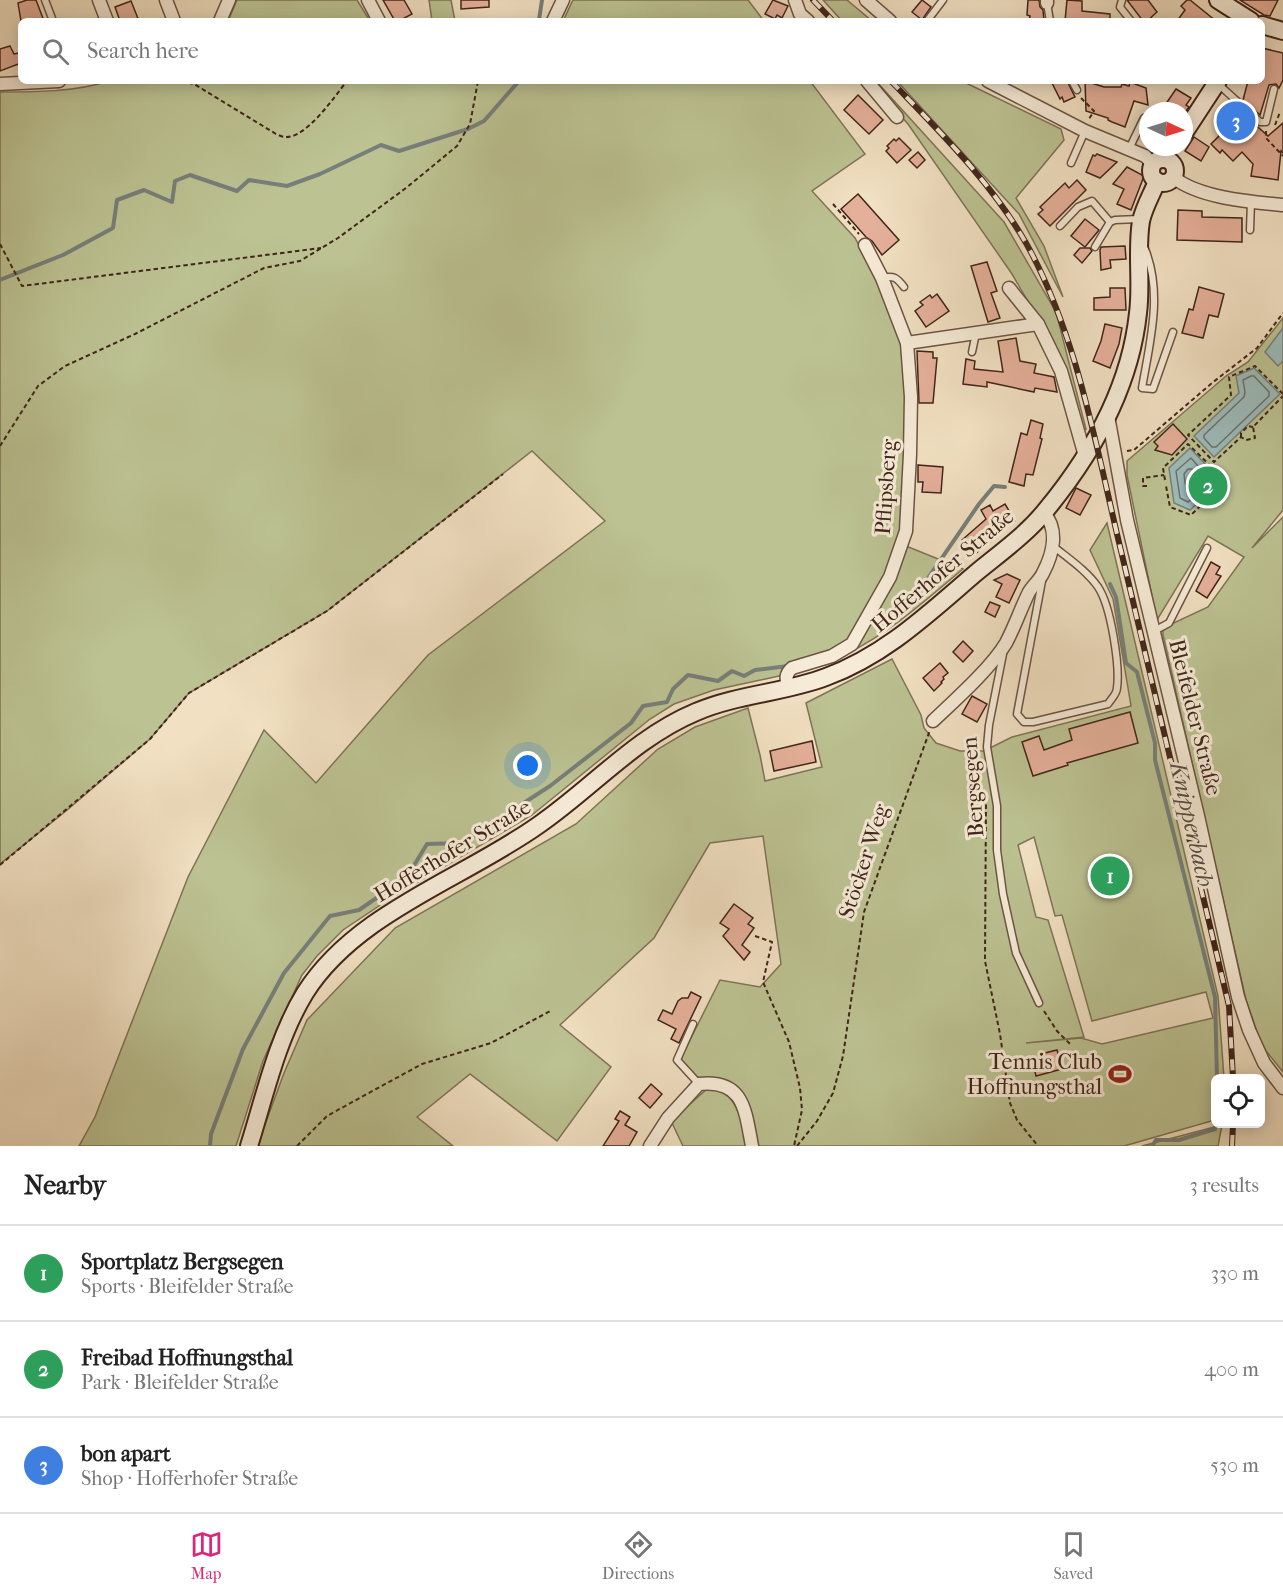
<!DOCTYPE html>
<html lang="en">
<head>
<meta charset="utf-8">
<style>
	:root { --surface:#fff; --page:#f6f6f6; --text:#222; --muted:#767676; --line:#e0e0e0; --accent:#db2777 }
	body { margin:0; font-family:"IM FELL French Canon",serif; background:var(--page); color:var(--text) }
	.controls { position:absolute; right:18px; bottom:18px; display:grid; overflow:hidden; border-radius:9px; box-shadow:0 3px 15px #0003 }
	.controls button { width:54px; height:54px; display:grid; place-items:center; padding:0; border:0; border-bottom:2px solid var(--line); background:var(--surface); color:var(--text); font:30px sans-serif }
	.compass { position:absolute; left:1139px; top:102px; width:54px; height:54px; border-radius:50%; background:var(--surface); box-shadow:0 3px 15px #0003; rotate:94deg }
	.you { position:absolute; left:528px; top:766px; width:21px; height:21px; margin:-15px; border:4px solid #fff; border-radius:50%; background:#1a73e8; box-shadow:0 0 0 9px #1a73e833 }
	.badge { display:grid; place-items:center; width:39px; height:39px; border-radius:50%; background:var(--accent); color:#fff; font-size:20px; font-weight:700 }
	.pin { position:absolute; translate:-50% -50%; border:3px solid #fff; box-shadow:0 2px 6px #0006 }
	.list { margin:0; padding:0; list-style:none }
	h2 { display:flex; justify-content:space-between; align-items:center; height:78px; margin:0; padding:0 24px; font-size:26px }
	h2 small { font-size:20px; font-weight:400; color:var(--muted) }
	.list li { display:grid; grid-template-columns:39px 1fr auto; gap:18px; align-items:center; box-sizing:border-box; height:96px; padding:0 24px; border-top:2px solid var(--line) }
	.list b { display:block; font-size:22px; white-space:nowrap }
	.list p { margin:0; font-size:20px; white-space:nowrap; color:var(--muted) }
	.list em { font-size:20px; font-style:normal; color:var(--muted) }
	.icon { flex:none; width:33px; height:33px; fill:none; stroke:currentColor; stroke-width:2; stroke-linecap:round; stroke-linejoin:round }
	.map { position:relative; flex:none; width:1283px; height:1146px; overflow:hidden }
	.search { position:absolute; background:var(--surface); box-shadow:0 3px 15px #0003; left:18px; right:18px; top:18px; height:66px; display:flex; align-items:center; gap:15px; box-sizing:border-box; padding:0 21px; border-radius:9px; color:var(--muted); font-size:22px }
	.sheet { height:366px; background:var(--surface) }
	nav { display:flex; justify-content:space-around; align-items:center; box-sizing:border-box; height:84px; border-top:2px solid var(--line); background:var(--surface); font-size:16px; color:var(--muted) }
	nav a { display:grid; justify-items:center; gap:3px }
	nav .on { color:var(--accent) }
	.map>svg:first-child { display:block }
	.green { fill:#bcc292; stroke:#7e7456; stroke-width:1.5; fill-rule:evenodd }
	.water { fill:#9cbbba; stroke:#777f7a; stroke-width:1.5 }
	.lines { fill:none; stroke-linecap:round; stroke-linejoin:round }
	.shore { stroke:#6e706a; stroke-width:1.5 }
	.stream { stroke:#777f7a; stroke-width:4 }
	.building { fill:#e5b09a; stroke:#402519; stroke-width:1.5 }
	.lane-casing { stroke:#6c5443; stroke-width:9 }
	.street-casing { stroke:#6c5443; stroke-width:15 }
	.secondary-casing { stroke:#402519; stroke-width:20 }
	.path { stroke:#402519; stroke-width:2; stroke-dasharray:4.5 3; stroke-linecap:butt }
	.lane { stroke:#f6ebd7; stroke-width:6 }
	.street { stroke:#f6ebd7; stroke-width:12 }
	.secondary { stroke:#f6ebd7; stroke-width:16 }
	.rail-casing { stroke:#402519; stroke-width:6 }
	.rail { stroke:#f6ebd7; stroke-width:4; stroke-dasharray:11; stroke-linecap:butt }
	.labels { text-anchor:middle; stroke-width:6; stroke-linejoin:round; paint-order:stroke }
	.street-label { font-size:22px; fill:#402519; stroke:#f6ebd7 }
	.poi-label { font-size:22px; fill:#402519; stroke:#f6ebd7; text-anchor:end }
	.water-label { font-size:24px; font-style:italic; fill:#574a41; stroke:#f6ebd7 }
</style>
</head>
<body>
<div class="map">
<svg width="1283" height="1146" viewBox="0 0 1283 1146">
	<rect width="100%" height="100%" fill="#f1e0c2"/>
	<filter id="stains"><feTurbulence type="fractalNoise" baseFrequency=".00333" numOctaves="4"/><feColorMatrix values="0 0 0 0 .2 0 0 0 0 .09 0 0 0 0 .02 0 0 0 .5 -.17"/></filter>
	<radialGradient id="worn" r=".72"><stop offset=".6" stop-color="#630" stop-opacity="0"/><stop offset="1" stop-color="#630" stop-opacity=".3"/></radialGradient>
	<g class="green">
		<path d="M237 0H357L370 21H228Z"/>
		<path d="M429 0H451L455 21H432Z"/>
		<path d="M573 0H748L764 21H563Z"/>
		<path d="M823 0H847L872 21H842Z"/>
		<path d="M108 81H810L865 154 812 191 855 238 869 264 902 341 907 371 904 511 897 554 850 640 779 676 714 690 674 704 650 719 532 815 394 896 343 930 317 956 302 975 263 1061 236 1146H79L95 1117 188 877 264 730 316 783 428 655 605 521 532 451 327 611 189 693 150 739 66 811 0 864V92C33 92 77 92 108 81Z"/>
		<path d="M869 81H876L1004 222 1056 312 1086 429 1081 431 1065 365 1012 274 908 124Z"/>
		<path d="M897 81H962L1061 129 1064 140 1016 198 1044 246 1063 297 1019 214Z"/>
		<path d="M1283 318V510L1252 548 1283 517V1072L1262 1046 1246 1000 1163 635V628L1208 607 1244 557 1208 536 1157 620 1127 475V461L1226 376 1248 362Z"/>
		<path d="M1107 523 1218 996 1224 1078H1216L1215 1120 1124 1146H756L735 1086C722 1079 714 1077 700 1081L680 1060 720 980 760 987 781 964 763 836 710 843 654 938 560 1025 611 1067 557 1141 470 1074 417 1117 453 1146H257L284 1073 307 1020 395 928 576 824 658 749 695 727 748 708 760 755 765 781 822 767 806 703 892 659 921 715 924 728 936 743 960 751H984L1012 737 1131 706 1113 599 1090 550ZM1034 837 1055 916 1062 915 1092 1021 1206 992 1213 1018 1102 1044 1081 1038 1026 1043 1084 1037 1048 920 1036 917 1018 845Z"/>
		<path d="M906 546 963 569C926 600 892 631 848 653Z"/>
		<path d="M708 1088C737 1090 743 1122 747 1146H683L671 1121Z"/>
		<path d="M1222 1125 1218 1146H1142Z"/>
	</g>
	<g class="water">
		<path d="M1283 328V361L1278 366 1265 352Z"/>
		<path d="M1254 368 1280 394 1214 457 1194 436 1239 393 1236 376Z"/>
		<path d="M1190 448 1221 481 1190 510 1174 503 1169 468Z"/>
	</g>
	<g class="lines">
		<g class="shore">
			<path d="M1251 376H1254L1269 392V396L1216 447H1212L1204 438V435L1244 397 1245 392 1243 380Z"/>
			<path d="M1191 458 1211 481 1188 502 1180 498 1176 471Z"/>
			<path d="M1188 469H1192L1201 480 1189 491 1186 489 1184 474Z"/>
		</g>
		<g class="stream">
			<path d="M539 20 542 0"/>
			<path d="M0 280 63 255 113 228 117 200 144 190 172 202 175 181 190 175 237 191 249 180 287 186 320 174 381 145 399 151 468 129 484 121 519 81"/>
			<path d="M1110 584 1116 597 1126 663 1137 672 1155 743V760L1215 997 1217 1078"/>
			<path d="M881 624 913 600 979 504 994 486 1005 487"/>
			<path d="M210 1146 211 1134 243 1049 284 973 330 916 359 910 407 877 427 844 462 843 550 786 631 723 643 706 667 702 673 689 688 675 718 681 732 671 744 676 755 670 788 666"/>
			<path d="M1152 1146 1156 1140H1179L1215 1129 1216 1124"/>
		</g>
	</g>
	<g class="building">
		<path d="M27 0H36L44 21H21L18 3Z"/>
		<path d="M383 0H404L412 14 399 21H395Z"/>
		<path d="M461 0H489V7L461 9Z"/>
		<path d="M773 0 788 6 782 18 777 15 775 19 765 14Z"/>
		<path d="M922 0 931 7 922 20 912 12Z"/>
		<path d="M1028 0H1039L1040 7 1043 10 1044 21H1029L1030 16 1027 15Z"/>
		<path d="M1067 0 1082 1V11L1110 14V21H1065Z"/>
		<path d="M1127 0H1148L1157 12 1147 21H1143Z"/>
		<path d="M1187 0H1190L1216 21H1177L1185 10 1181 6Z"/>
		<path d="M1240 0H1278L1270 16 1264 15Z"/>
		<path d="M131 1 139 21H120L115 7Z"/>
		<path d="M10 46 14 54 19 53 21 63 0 71V49Z"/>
		<path d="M1262 48 1283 53V80L1279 88 1276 84 1269 85 1260 115 1243 100 1248 81H1262Z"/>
		<path d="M1051 81H1067L1075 97 1064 102 1062 97 1060 99Z"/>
		<path d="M1085 81 1104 87H1121L1122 84 1129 86 1130 82 1146 88 1148 105 1134 101 1125 127 1112 122 1108 120V118L1086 111Z"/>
		<path d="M1176 89 1191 98 1186 105 1189 107 1186 111H1161Z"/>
		<path d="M858 95 883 120 869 134 844 110Z"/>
		<path d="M1232 106 1240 115 1241 112 1268 136 1283 123V153L1281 151 1278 180 1251 176 1253 164 1242 152 1233 161 1222 150 1220 153 1211 144 1229 126 1220 117Z"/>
		<path d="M1194 137 1209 147 1201 161 1185 151Z"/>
		<path d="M899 138 911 150 897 163 886 151 889 148 887 146 894 139 896 141Z"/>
		<path d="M918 152 925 160 917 168 909 160Z"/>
		<path d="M1097 154 1117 162 1100 178 1086 172 1093 155 1095 156Z"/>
		<path d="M1127 167 1144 176 1131 210 1117 204 1124 189 1113 184Z"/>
		<path d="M1077 180 1086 190 1050 226 1038 214 1043 210 1040 207 1065 183 1069 188Z"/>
		<path d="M858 194 899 240 882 255 872 241 866 237 841 209Z"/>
		<path d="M1178 210 1202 211V217L1242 218V242L1177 240Z"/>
		<path d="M1085 219 1099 230 1085 247 1071 236Z"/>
		<path d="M1125 246 1126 259 1110 260 1111 268 1101 270 1100 250 1101 247Z"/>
		<path d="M1080 248H1090L1092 251 1082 263 1074 255Z"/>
		<path d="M987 262 997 291 991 293 1000 318 988 322 971 266Z"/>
		<path d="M1199 287 1224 294 1218 317 1209 315 1203 338 1182 333 1189 309 1193 310Z"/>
		<path d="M1110 288H1125L1126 310H1094V298L1110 297Z"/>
		<path d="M937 294 949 311 926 327 915 311 923 305 920 302 930 295 932 298Z"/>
		<path d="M1105 324 1122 328 1119 344 1110 368 1093 361 1101 341Z"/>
		<path d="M1016 338 1020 361 1036 364 1034 373 1054 377 1057 392 1035 388 1034 392 987 382V387L963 384 966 359 975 361 974 369 1003 372 998 341Z"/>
		<path d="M917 351 933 352V358H937L933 403H919Z"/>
		<path d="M1031 420 1043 424 1040 438 1042 439 1033 475 1026 474 1024 486 1009 482 1021 433 1027 435Z"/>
		<path d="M1173 424 1187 439 1172 455 1155 450 1158 446 1154 442Z"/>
		<path d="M918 465 943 467 941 493 922 492 923 482H918Z"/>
		<path d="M1076 488 1091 495 1080 515 1066 508Z"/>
		<path d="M1005 504 1015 521 988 536 992 540 974 555 962 540 986 519 981 510 990 505 993 511Z"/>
		<path d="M1211 562 1220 567 1216 574 1221 576 1207 598 1196 591Z"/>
		<path d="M1007 574 1020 580 1009 603 996 597 1002 584 994 580Z"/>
		<path d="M990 602 1000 606 995 617 985 612Z"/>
		<path d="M963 641 973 651 963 662 953 652Z"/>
		<path d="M940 663 948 673 943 677 944 679 941 682 942 683 934 691 923 678Z"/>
		<path d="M972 696 987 704 977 722 962 714Z"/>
		<path d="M1130 712 1138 743 1067 763 1068 765 1033 776 1022 742 1039 736 1044 750 1072 740 1069 729Z"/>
		<path d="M812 741 816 762 774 771 770 751Z"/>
		<path d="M734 904 753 918 748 924 754 928 742 945 750 952 744 960 723 936 729 929 720 923Z"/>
		<path d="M691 992 701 997 679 1043 671 1039 676 1029 658 1020 663 1010 672 1014 678 1001 682 998H688Z"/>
		<path d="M1057 1050 1062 1069 1036 1076 1032 1060 1042 1057 1041 1054Z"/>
		<path d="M651 1084 662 1094 650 1108 639 1098Z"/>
		<path d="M620 1111 630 1117 625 1125 637 1132 629 1146H603L619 1121 615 1119Z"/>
	</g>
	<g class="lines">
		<g class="lane-casing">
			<g id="lane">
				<path d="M45 0 53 21"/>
				<path d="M1122 0 1120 7 1131 21"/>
				<path d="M1047 3 1050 21"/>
				<path d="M927 21 943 0"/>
				<path d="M1072 81 1077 90"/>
				<path d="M1217 83 1260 122H1266L1274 89"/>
				<path d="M1129 149 1144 118"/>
				<path d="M1071 163 1085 131"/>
				<path d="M1060 226 1078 207 1092 201 1110 222 1115 220 1139 219"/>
				<path d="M1250 230 1251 201"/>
				<path d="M1095 247 1110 222"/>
				<path d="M1145 249C1163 294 1150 341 1142 388L1153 389 1173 332"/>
				<path d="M882 278C894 275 897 278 904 287"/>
				<path d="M972 352 976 333"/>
				<path d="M1042 581 1017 714 1024 722H1033L1108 704C1111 699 1117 694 1117 688 1120 666 1111 606 1098 587 1087 571 1069 559 1053 546"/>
				<path d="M1154 631 1169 623 1207 548"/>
				<path d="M1003 654 989 725 987 747 997 806V850L1003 894 1016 953 1039 1003"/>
				<path d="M693 1024 677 1060 699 1084"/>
			</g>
		</g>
		<g class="street-casing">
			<g id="street">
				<path d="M99 0 107 21"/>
				<path d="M166 0 174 21"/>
				<path d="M368 0 379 21"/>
				<path d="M795 0 800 14 808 21"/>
				<path d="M866 0 890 21"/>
				<path d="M1047 3V0"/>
				<path d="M220 21 229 0"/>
				<path d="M553 21 563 0"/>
				<path d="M867 81 897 117"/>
				<path d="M988 81 1085 131 1145 156 1153 164"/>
				<path d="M0 84 59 81"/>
				<path d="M1173 177C1199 198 1250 202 1283 205"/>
				<path d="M1009 288 1038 324 1061 371 1085 456"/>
				<path d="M907 343 1038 324"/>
				<path d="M1108 416 1127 520 1198 816 1238 997 1249 1030 1264 1063 1283 1088"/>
				<path d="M788 687C786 679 785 674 792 668L832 656 852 644 890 577 906 531 910 454 911 397 907 343 882 278 865 245"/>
				<path d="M933 721C955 700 991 668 1006 643 1015 626 1021 608 1029 592 1033 585 1040 580 1043 573 1053 554 1059 530 1044 513"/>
				<path d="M650 1146 668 1118 699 1084C744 1079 745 1110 752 1146"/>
			</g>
		</g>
		<g class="secondary-casing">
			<g id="secondary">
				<path d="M1218 0 1251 21"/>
				<path d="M1262 25 1283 31"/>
				<path d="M1184 133 1218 81"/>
				<circle cx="1163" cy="171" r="12"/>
				<path d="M249 1146C265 1095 277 1039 305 993 356 912 465 878 540 824 593 787 636 737 696 712 738 694 784 693 826 677 886 655 930 612 977 572 1000 553 1027 534 1046 510 1093 453 1130 388 1138 313 1142 283 1136 251 1141 221 1144 207 1152 194 1157 181"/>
			</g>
		</g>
		<g class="path">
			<path d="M181 81 194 84 276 134C279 135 282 137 285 137 306 139 335 96 347 81"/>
			<path d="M1081 98 1094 111 1089 119"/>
			<path d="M1275 125 1280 112"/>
			<path d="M1266 131V138L1283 156"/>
			<path d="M833 204 859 234"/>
			<path d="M0 244 22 286 321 248"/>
			<path d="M1283 394 1255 366 1229 377 1231 395 1188 435 1214 462 1241 437 1246 440 1255 438 1253 427 1283 396"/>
			<path d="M1241 437V433L1248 426 1253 427"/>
			<path d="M0 446 38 386 65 366 135 334 264 268 300 261 338 238 406 188 457 146 470 124 478 81"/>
			<path d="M1127 451 1134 450 1212 383 1257 348 1283 313"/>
			<path d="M1165 480 1163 468 1188 444 1226 481 1191 515 1170 507 1166 486"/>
			<path d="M1147 486H1143V478L1164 475"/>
			<path d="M986 797 985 961 1000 1034 1010 1103 1017 1120 1038 1146"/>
			<path d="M0 865 150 739 189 693 327 611 503 474"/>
			<path d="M755 936 772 942 763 982 789 1042 800 1088 802 1110 794 1146"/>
			<path d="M1044 1011 1057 1031 1070 1044"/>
			<path d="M297 1146 327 1116 376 1089 422 1064 491 1043 552 1010"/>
			<path d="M797 1146 817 1121 833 1093 843 1056 864 912 930 730"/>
		</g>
		<use href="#lane" class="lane"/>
		<use href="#street" class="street"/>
		<use href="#secondary" class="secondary"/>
		<g class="rail-casing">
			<g id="rail">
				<path d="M813 0 833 21"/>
				<path d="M891 81C940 132 991 182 1026 243 1078 336 1097 452 1122 555 1157 705 1193 855 1229 1006L1233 1078"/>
				<path d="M1232 1146 1233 1124"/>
			</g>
		</g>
		<use href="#rail" class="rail"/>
	</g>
	<defs>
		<g id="stadium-bare" transform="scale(1.8)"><path d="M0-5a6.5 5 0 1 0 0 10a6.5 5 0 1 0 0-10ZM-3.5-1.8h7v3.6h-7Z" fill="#8f2418" stroke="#f6ebd7" stroke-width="2.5" paint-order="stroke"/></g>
	</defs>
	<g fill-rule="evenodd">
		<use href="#stadium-bare" x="1120" y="1074"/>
	</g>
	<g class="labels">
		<g class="street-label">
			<text transform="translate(885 487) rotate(-86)" y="8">Pflipsberg</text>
			<text transform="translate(942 570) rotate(-40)" y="8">Hofferhofer Straße</text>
			<text transform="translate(1196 717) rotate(76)" y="8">Bleifelder Straße</text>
			<text transform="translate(972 787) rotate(-94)" y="8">Bergsegen</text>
			<text transform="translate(452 850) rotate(-31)" y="8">Hofferhofer Straße</text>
			<text transform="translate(863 861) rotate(-72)" y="8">Stöcker Weg</text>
		</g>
		<g class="poi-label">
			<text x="1102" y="1069">Tennis Club<tspan x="1102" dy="25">Hoffnungsthal</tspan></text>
		</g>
		<g class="water-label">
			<text transform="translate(1192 824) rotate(77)" y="8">Knipperbach</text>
		</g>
	</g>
	<rect width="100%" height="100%" filter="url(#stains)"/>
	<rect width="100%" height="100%" fill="url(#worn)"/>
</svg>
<div class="controls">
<button><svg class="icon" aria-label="locate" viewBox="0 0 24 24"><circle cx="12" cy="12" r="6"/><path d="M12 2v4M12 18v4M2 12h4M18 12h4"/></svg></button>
</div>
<svg class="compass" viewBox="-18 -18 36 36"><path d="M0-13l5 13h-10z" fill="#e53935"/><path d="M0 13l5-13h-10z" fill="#767676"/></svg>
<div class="you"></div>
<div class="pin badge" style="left:1110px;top:876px;background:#2e9e5b">1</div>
<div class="pin badge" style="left:1208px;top:486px;background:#2e9e5b">2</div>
<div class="pin badge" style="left:1236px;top:121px;background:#3f7fe0">3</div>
<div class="search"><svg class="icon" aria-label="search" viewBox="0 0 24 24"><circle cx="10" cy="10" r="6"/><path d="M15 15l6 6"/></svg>Search here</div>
</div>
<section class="sheet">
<h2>Nearby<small>3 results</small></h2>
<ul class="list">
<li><span class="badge" style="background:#2e9e5b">1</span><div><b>Sportplatz Bergsegen</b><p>Sports · Bleifelder Straße</p></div><em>330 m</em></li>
<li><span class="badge" style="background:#2e9e5b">2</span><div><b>Freibad Hoffnungsthal</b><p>Park · Bleifelder Straße</p></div><em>400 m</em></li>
<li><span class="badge" style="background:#3f7fe0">3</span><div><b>bon apart</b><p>Shop · Hofferhofer Straße</p></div><em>530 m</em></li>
</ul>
</section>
<nav>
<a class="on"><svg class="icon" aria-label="map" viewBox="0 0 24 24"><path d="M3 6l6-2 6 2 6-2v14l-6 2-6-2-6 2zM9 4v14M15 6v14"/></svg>Map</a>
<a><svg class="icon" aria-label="directions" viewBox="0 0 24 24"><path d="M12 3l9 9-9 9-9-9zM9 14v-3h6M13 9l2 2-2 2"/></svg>Directions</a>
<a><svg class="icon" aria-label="saved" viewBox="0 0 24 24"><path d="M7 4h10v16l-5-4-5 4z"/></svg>Saved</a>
</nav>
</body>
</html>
